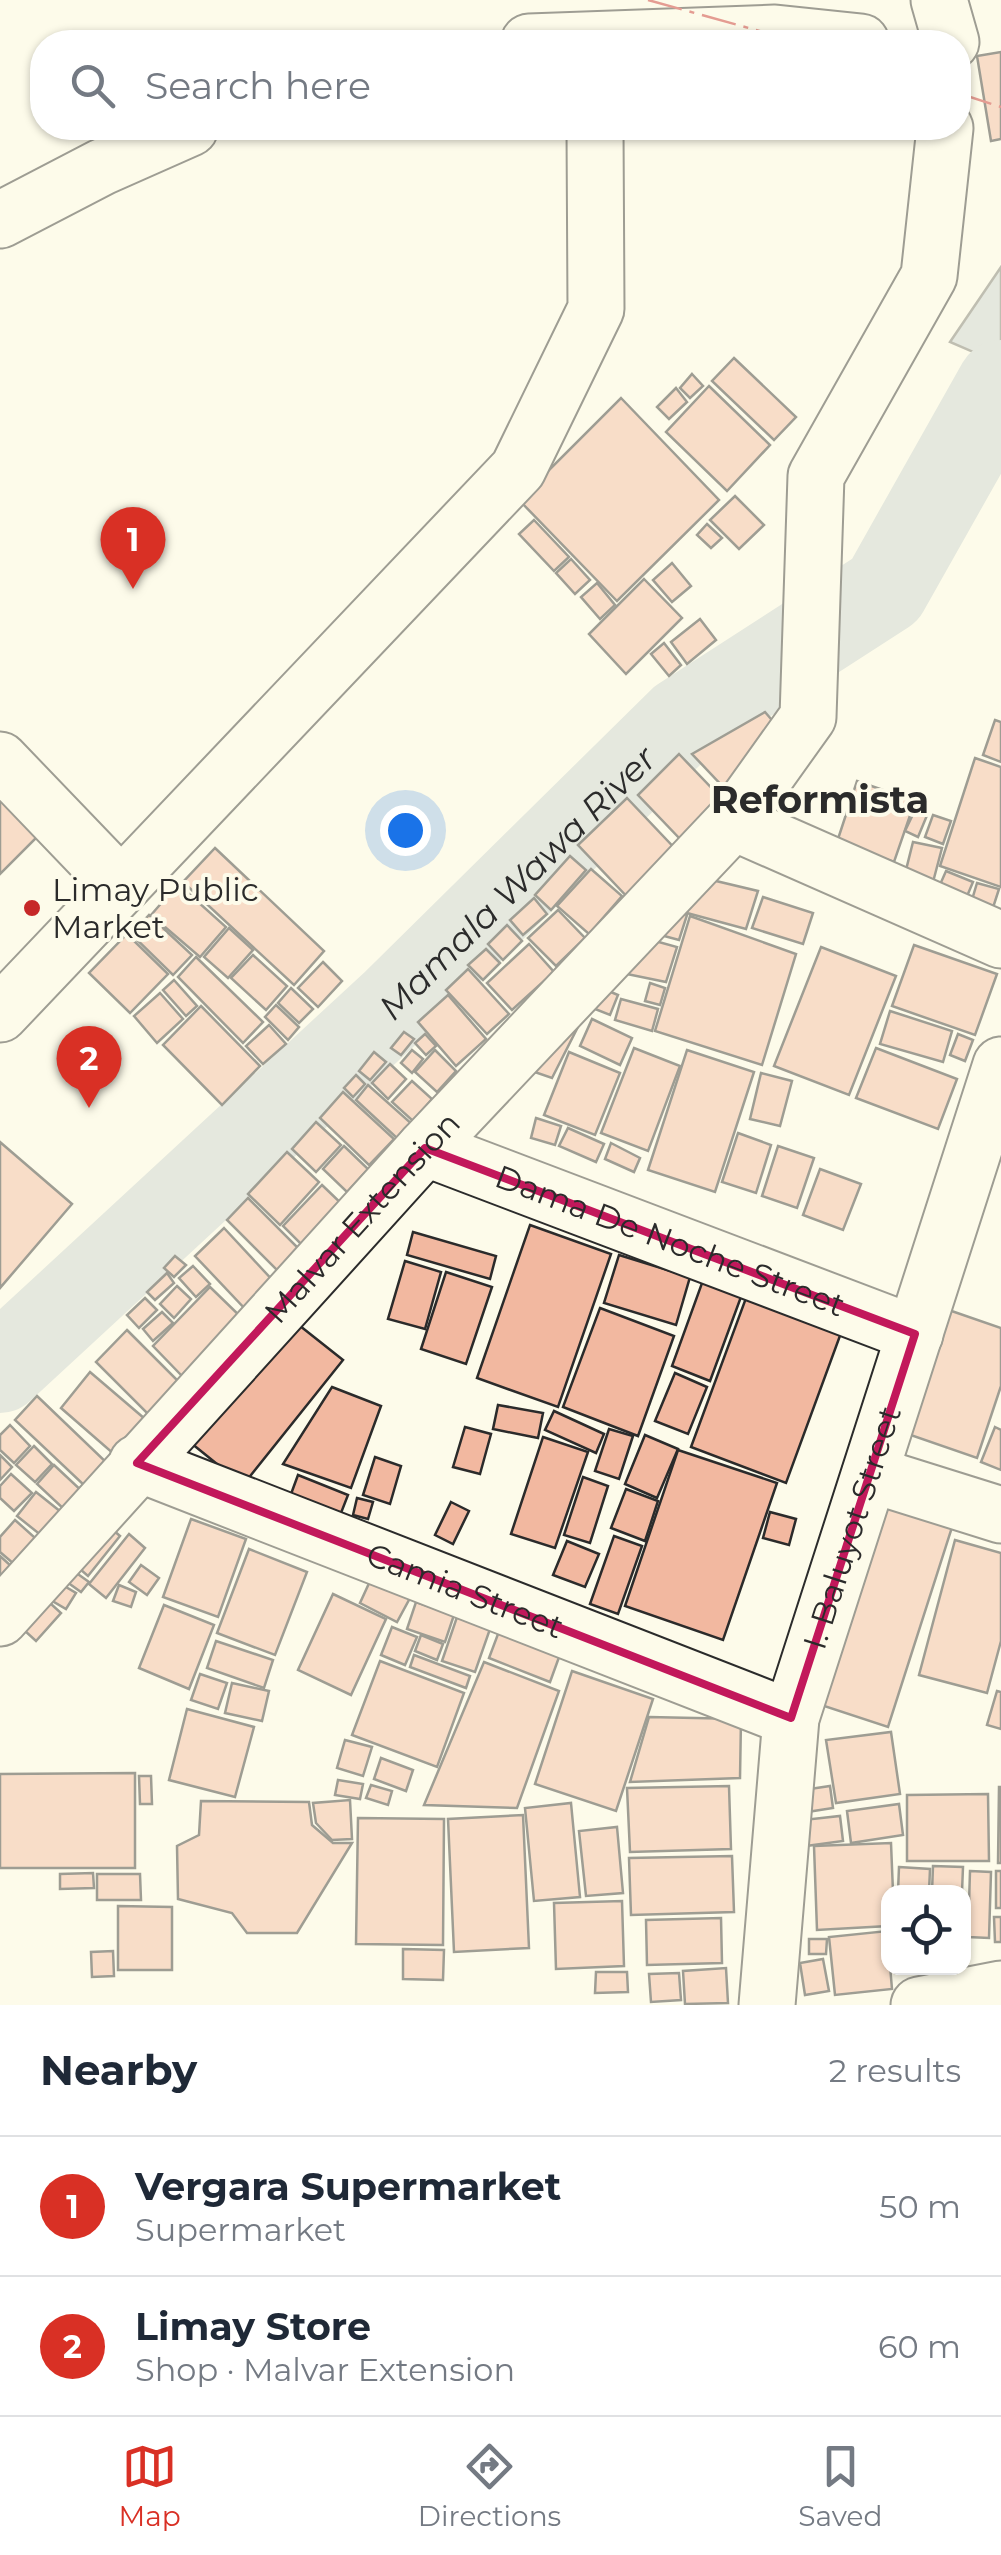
<!DOCTYPE html>
<html lang="en">
<head>
<meta charset="utf-8">
<style>
	:root { --surface:#fff; --page:#f6f6f7; --text:#1f2937; --muted:#747a83; --line:#e0e1e3; --accent:#d93025 }
	body { margin:0; font-family:Montserrat,sans-serif; background:var(--page); color:var(--text) }
	.controls { position:absolute; right:30px; bottom:30px; display:grid; overflow:hidden; border-radius:20px; box-shadow:0 2px 8px #0004 }
	.controls button { width:90px; height:90px; display:grid; place-items:center; padding:0; border:0; border-bottom:2px solid var(--line); background:var(--surface); color:var(--text); font:50px sans-serif }
	.you { position:absolute; left:405px; top:830px; width:35px; height:35px; margin:-25px; border:8px solid #fff; border-radius:50%; background:#1a73e8; box-shadow:0 0 0 15px #1a73e833 }
	.badge { display:grid; place-items:center; width:65px; height:65px; border-radius:50%; background:var(--accent); color:#fff; font-size:32px; font-weight:700 }
	.pin { position:absolute; translate:-50% -82px; filter:drop-shadow(0 2px 5px #0008) }
	.pin::after { content:''; position:absolute; top:52px; width:35px; height:30px; background:inherit; clip-path:polygon(0 0,100% 0,50% 100%) }
	.list { margin:0; padding:0; list-style:none }
	h2 { display:flex; justify-content:space-between; align-items:center; height:130px; margin:0; padding:0 40px; font-size:42px }
	h2 small { font-size:32px; font-weight:400; color:var(--muted) }
	.list li { display:grid; grid-template-columns:65px 1fr auto; gap:30px; align-items:center; box-sizing:border-box; height:140px; padding:0 40px; border-top:2px solid var(--line) }
	.list b { display:block; font-size:38px; white-space:nowrap }
	.list p { margin:0; font-size:32px; white-space:nowrap; color:var(--muted) }
	.list em { font-size:32px; font-style:normal; color:var(--muted) }
	.icon { flex:none; width:55px; height:55px; fill:none; stroke:currentColor; stroke-width:2; stroke-linecap:round; stroke-linejoin:round }
	.map { position:relative; flex:none; width:1001px; height:2005px; overflow:hidden }
	.search { position:absolute; background:var(--surface); box-shadow:0 2px 8px #0004; left:30px; right:30px; top:30px; height:110px; display:flex; align-items:center; gap:25px; box-sizing:border-box; padding:0 35px; border-radius:40px; color:var(--muted); font-size:38px }
	.sheet { height:410px; background:var(--surface) }
	nav { display:flex; justify-content:space-around; align-items:center; box-sizing:border-box; height:140px; border-top:2px solid var(--line); background:var(--surface); font-size:28px; color:var(--muted) }
	nav a { display:grid; justify-items:center; gap:5px }
	nav .on { color:var(--accent) }
	.map>svg:first-child { display:block }
	.water { fill:#c7d0d0; stroke:#74746e; stroke-width:2.5 }
	.lines { fill:none; stroke-linecap:round; stroke-linejoin:round }
	.river { stroke:#c7d0d0; stroke-width:88 }
	.building { fill:#f2b8a0; stroke:#2b2b2b; stroke-width:2.5 }
	.minor-casing { stroke:#2b2b2b; stroke-width:59 }
	.minor { stroke:#fdfbea; stroke-width:55 }
	.power { stroke:#c62828; stroke-width:2.5; stroke-dasharray:35 8 5 8; stroke-linecap:butt }
	.marked { fill:none; stroke:#c2185b; stroke-width:8; stroke-linejoin:round }
	.poi-dot { fill:#c62828; stroke:#fdfbea; stroke-width:4 }
	.labels { text-anchor:middle; stroke-width:8; stroke-linejoin:round; paint-order:stroke }
	.poi-label { font-size:32px; fill:#2b2b2b; stroke:#fdfbea; text-anchor:start }
	.street-label { font-size:32px; fill:#2b2b2b; stroke:#fdfbea }
	.water-label { font-size:35px; font-style:italic; fill:#2b2b2b; stroke:#fdfbea }
	.quarter-label { font-size:38px; font-weight:bold; fill:#2b2b2b; stroke:#fdfbea }
</style>
</head>
<body>
<div class="map">
<svg width="1001" height="2005" viewBox="0 0 1001 2005">
	<rect width="100%" height="100%" fill="#fdfbea"/>
	<path class="water" d="M1001 267V364L950 342Z"/>
	<g class="lines">
		<path class="river" id="s1" d="M0 1369 395 1004 682 721 885 590 1001 384"/>
	</g>
	<g class="building">
		<path d="M1001 52V139L991 141 977 56Z"/>
		<path d="M734 358 796 417 774 440 712 381Z"/>
		<path d="M692 374 703 386 690 398 680 388Z"/>
		<path d="M709 386 770 445 727 491 666 432Z"/>
		<path d="M676 388 687 402 669 419 657 407Z"/>
		<path d="M621 398 719 500 617 601 519 500Z"/>
		<path d="M735 496 764 525 739 549 710 520Z"/>
		<path d="M534 520 569 557 554 571 519 534Z"/>
		<path d="M707 524 722 538 711 548 697 535Z"/>
		<path d="M571 559 590 580 575 594 556 573Z"/>
		<path d="M672 563 691 586 672 602 653 580Z"/>
		<path d="M644 579 682 618 626 674 589 634Z"/>
		<path d="M597 583 615 605 600 619 581 597Z"/>
		<path d="M700 619 716 640 687 664 671 642Z"/>
		<path d="M664 643 681 665 669 676 651 654Z"/>
		<path d="M765 712 777 726 728 792 692 754Z"/>
		<path d="M995 720 1001 722V762L983 755Z"/>
		<path d="M679 754 723 800 682 841 638 795Z"/>
		<path d="M975 758 1001 767V887L940 866Z"/>
		<path d="M857 781 915 801 894 862 837 842Z"/>
		<path d="M0 794 40 834 0 874Z"/>
		<path d="M627 798 682 856 633 903 578 845Z"/>
		<path d="M916 808 928 813 918 837 905 831Z"/>
		<path d="M933 815 951 821 943 844 925 837Z"/>
		<path d="M913 842 942 848 933 882 905 874Z"/>
		<path d="M215 848 324 951 294 985 183 882Z"/>
		<path d="M570 856 586 870 551 910 535 895Z"/>
		<path d="M591 869 622 896 589 934 557 906Z"/>
		<path d="M946 871 973 882 962 908 935 896Z"/>
		<path d="M695 876 758 891 746 929 687 913Z"/>
		<path d="M977 883 999 889 990 917 969 910Z"/>
		<path d="M178 884 226 927 200 957 151 915Z"/>
		<path d="M763 897 813 913 803 944 752 928Z"/>
		<path d="M534 898 547 914 523 935 510 920Z"/>
		<path d="M672 909 687 915 679 940 653 933Z"/>
		<path d="M558 910 585 938 556 966 528 938Z"/>
		<path d="M149 915 192 955 173 975 131 934Z"/>
		<path d="M690 916 796 954 762 1065 655 1031Z"/>
		<path d="M507 925 522 941 503 960 488 944Z"/>
		<path d="M229 928 253 950 228 978 204 957Z"/>
		<path d="M127 934 168 974 130 1013 89 973Z"/>
		<path d="M648 939 677 947 666 982 617 972Z"/>
		<path d="M529 944 554 972 512 1010 487 983Z"/>
		<path d="M914 945 997 974 975 1035 892 1006Z"/>
		<path d="M821 947 896 976 849 1095 774 1066Z"/>
		<path d="M486 949 500 963 483 980 468 965Z"/>
		<path d="M253 955 287 986 266 1010 231 978Z"/>
		<path d="M196 957 263 1022 243 1043 178 977Z"/>
		<path d="M323 962 342 981 318 1007 298 988Z"/>
		<path d="M468 969 509 1014 487 1034 446 990Z"/>
		<path d="M174 980 197 1006 186 1016 163 990Z"/>
		<path d="M650 983 665 988 660 1005 645 1001Z"/>
		<path d="M599 987 618 995 610 1015 590 1007Z"/>
		<path d="M291 988 313 1009 299 1023 278 1003Z"/>
		<path d="M160 993 183 1019 157 1043 134 1016Z"/>
		<path d="M448 995 486 1039 456 1066 418 1022Z"/>
		<path d="M621 999 658 1009 652 1031 615 1020Z"/>
		<path d="M276 1005 299 1027 288 1040 265 1017Z"/>
		<path d="M201 1006 260 1066 222 1105 163 1045Z"/>
		<path d="M890 1011 952 1031 943 1062 880 1044Z"/>
		<path d="M584 1015 552 1078 523 1068Z"/>
		<path d="M592 1019 632 1038 620 1065 580 1046Z"/>
		<path d="M269 1025 286 1044 263 1064 246 1046Z"/>
		<path d="M404 1032 414 1039 401 1055 391 1048Z"/>
		<path d="M425 1034 436 1046 426 1055 415 1043Z"/>
		<path d="M958 1034 973 1040 965 1061 950 1055Z"/>
		<path d="M634 1048 680 1066 648 1151 601 1133Z"/>
		<path d="M876 1048 957 1079 938 1129 856 1098Z"/>
		<path d="M412 1050 423 1059 412 1073 401 1063Z"/>
		<path d="M435 1050 456 1071 437 1092 415 1072Z"/>
		<path d="M687 1050 754 1072 715 1192 648 1170Z"/>
		<path d="M374 1052 386 1062 370 1080 359 1071Z"/>
		<path d="M569 1052 620 1073 595 1135 544 1115Z"/>
		<path d="M390 1064 406 1079 388 1099 372 1083Z"/>
		<path d="M761 1073 792 1081 780 1126 750 1119Z"/>
		<path d="M356 1075 365 1084 353 1097 344 1088Z"/>
		<path d="M412 1081 432 1099 413 1121 392 1102Z"/>
		<path d="M368 1085 413 1125 399 1140 356 1100Z"/>
		<path d="M343 1092 394 1139 369 1165 320 1118Z"/>
		<path d="M536 1118 561 1126 555 1145 531 1138Z"/>
		<path d="M316 1122 341 1145 316 1172 292 1149Z"/>
		<path d="M568 1128 604 1144 596 1162 559 1146Z"/>
		<path d="M738 1133 771 1145 756 1193 722 1182Z"/>
		<path d="M0 1142 72 1204 0 1288Z"/>
		<path d="M611 1143 640 1158 634 1172 605 1159Z"/>
		<path d="M344 1146 368 1169 347 1192 323 1169Z"/>
		<path d="M778 1146 814 1158 797 1208 762 1196Z"/>
		<path d="M287 1152 319 1182 280 1225 248 1194Z"/>
		<path d="M820 1169 861 1184 843 1230 803 1215Z"/>
		<path d="M322 1185 345 1207 306 1249 283 1226Z"/>
		<path d="M248 1198 305 1255 283 1276 227 1220Z"/>
		<path d="M530 1225 611 1254 558 1407 477 1378Z"/>
		<path d="M224 1228 277 1285 248 1312 195 1256Z"/>
		<path d="M413 1232 496 1256 490 1279 407 1255Z"/>
		<path d="M619 1255 690 1277 676 1325 604 1303Z"/>
		<path d="M175 1256 186 1265 174 1277 164 1268Z"/>
		<path d="M405 1261 441 1272 425 1329 388 1319Z"/>
		<path d="M193 1266 210 1284 196 1297 179 1278Z"/>
		<path d="M446 1272 492 1287 466 1364 421 1349Z"/>
		<path d="M706 1272 745 1286 710 1381 672 1366Z"/>
		<path d="M167 1273 174 1283 155 1300 147 1292Z"/>
		<path d="M177 1286 191 1299 174 1318 160 1304Z"/>
		<path d="M210 1287 242 1318 183 1377 153 1346Z"/>
		<path d="M145 1298 157 1310 139 1328 127 1315Z"/>
		<path d="M746 1298 841 1333 786 1483 691 1447Z"/>
		<path d="M940 1307 1001 1328V1386L977 1458 899 1431Z"/>
		<path d="M600 1308 674 1336 638 1436 563 1407Z"/>
		<path d="M162 1312 173 1323 153 1341 143 1329Z"/>
		<path d="M290 1318 343 1360 243 1485 191 1443Z"/>
		<path d="M127 1330 180 1383 149 1415 96 1362Z"/>
		<path d="M90 1372 145 1419 115 1455 61 1408Z"/>
		<path d="M675 1373 707 1387 688 1434 655 1421Z"/>
		<path d="M332 1387 381 1406 351 1488 283 1464Z"/>
		<path d="M37 1396 108 1464 86 1487 15 1420Z"/>
		<path d="M498 1405 543 1413 538 1438 493 1429Z"/>
		<path d="M554 1411 604 1434 596 1453 545 1430Z"/>
		<path d="M10 1425 30 1446 14 1463 0 1450V1435Z"/>
		<path d="M465 1427 491 1434 480 1474 453 1467Z"/>
		<path d="M995 1427 1001 1430V1470L981 1462Z"/>
		<path d="M609 1429 633 1436 619 1479 595 1471Z"/>
		<path d="M645 1435 678 1449 657 1498 625 1484Z"/>
		<path d="M543 1437 588 1452 555 1548 511 1534Z"/>
		<path d="M34 1446 52 1464 35 1482 16 1465Z"/>
		<path d="M678 1450 777 1483 723 1640 625 1606Z"/>
		<path d="M0 1455 12 1467 0 1480Z"/>
		<path d="M375 1457 401 1466 390 1504 363 1495Z"/>
		<path d="M54 1465 84 1493 67 1512 37 1484Z"/>
		<path d="M11 1474 32 1493 14 1511 0 1498V1486Z"/>
		<path d="M298 1475 348 1495 341 1513 291 1494Z"/>
		<path d="M583 1477 608 1486 590 1543 564 1535Z"/>
		<path d="M626 1489 658 1501 645 1541 611 1528Z"/>
		<path d="M36 1492 66 1516 47 1540 17 1516Z"/>
		<path d="M881 1497 954 1521 888 1727 815 1703Z"/>
		<path d="M357 1498 373 1502 368 1519 353 1515Z"/>
		<path d="M451 1502 469 1511 453 1544 435 1535Z"/>
		<path d="M770 1512 796 1519 789 1545 763 1538Z"/>
		<path d="M191 1519 246 1539 218 1617 163 1597Z"/>
		<path d="M15 1520 43 1545 21 1570 0 1552V1537Z"/>
		<path d="M105 1523 120 1536 88 1576 73 1563Z"/>
		<path d="M129 1534 145 1548 106 1598 89 1584Z"/>
		<path d="M614 1536 642 1546 618 1614 590 1604Z"/>
		<path d="M955 1540 1001 1553V1641L987 1693 919 1675Z"/>
		<path d="M567 1541 599 1554 585 1587 553 1575Z"/>
		<path d="M249 1549 307 1572 275 1655 217 1633Z"/>
		<path d="M0 1556 21 1575 0 1597Z"/>
		<path d="M141 1565 159 1578 147 1595 129 1582Z"/>
		<path d="M68 1567 89 1582 81 1592 60 1577Z"/>
		<path d="M371 1579 410 1598 397 1622 360 1603Z"/>
		<path d="M54 1580 76 1593 66 1609 44 1596Z"/>
		<path d="M119 1585 136 1592 131 1607 113 1601Z"/>
		<path d="M39 1593 61 1613 36 1641 14 1621Z"/>
		<path d="M333 1594 386 1619 351 1695 298 1670Z"/>
		<path d="M416 1602 454 1615 445 1642 407 1629Z"/>
		<path d="M164 1605 214 1625 189 1689 139 1668Z"/>
		<path d="M457 1617 490 1629 475 1672 442 1661Z"/>
		<path d="M501 1626 562 1649 550 1682 489 1658Z"/>
		<path d="M392 1627 417 1637 405 1665 381 1655Z"/>
		<path d="M421 1635 443 1644 437 1660 415 1651Z"/>
		<path d="M216 1641 273 1660 264 1688 207 1668Z"/>
		<path d="M414 1655 470 1676 466 1688 410 1667Z"/>
		<path d="M380 1661 464 1693 437 1767 352 1735Z"/>
		<path d="M484 1662 559 1691 517 1808 424 1805Z"/>
		<path d="M572 1671 653 1699 616 1811 535 1784Z"/>
		<path d="M200 1674 227 1683 218 1709 191 1700Z"/>
		<path d="M232 1683 269 1691 262 1721 225 1713Z"/>
		<path d="M997 1691 1001 1692V1729L987 1725Z"/>
		<path d="M187 1709 254 1727 235 1797 169 1780Z"/>
		<path d="M649 1717 741 1719 740 1778 630 1782Z"/>
		<path d="M891 1732 900 1794 836 1803 826 1740Z"/>
		<path d="M345 1740 372 1747 363 1776 337 1768Z"/>
		<path d="M381 1758 413 1770 406 1791 374 1779Z"/>
		<path d="M135 1773V1868H0V1774Z"/>
		<path d="M139 1776H151L152 1804H140Z"/>
		<path d="M338 1780 363 1784 360 1799 335 1795Z"/>
		<path d="M371 1785 392 1791 388 1805 366 1798Z"/>
		<path d="M729 1786 731 1849 630 1852 627 1788Z"/>
		<path d="M830 1786 833 1808 807 1812 803 1790Z"/>
		<path d="M999 1787H1001V1863H998Z"/>
		<path d="M988 1794 989 1861H907V1795Z"/>
		<path d="M350 1800 352 1839 332 1840 316 1823 313 1803Z"/>
		<path d="M201 1801 309 1802 312 1825 333 1843H352L297 1933H247L232 1913 178 1899 177 1846 199 1835Z"/>
		<path d="M571 1803 580 1897 534 1901 525 1808Z"/>
		<path d="M899 1804 903 1835 851 1843 847 1811Z"/>
		<path d="M523 1815 529 1948 454 1952 448 1819Z"/>
		<path d="M840 1816 843 1841 806 1846 803 1820Z"/>
		<path d="M358 1818 444 1819 443 1945 356 1944Z"/>
		<path d="M617 1827 623 1893 586 1896 579 1831Z"/>
		<path d="M891 1843 893 1892H888V1926L817 1930 814 1846Z"/>
		<path d="M732 1856 734 1912 631 1915 629 1858Z"/>
		<path d="M933 1866 963 1867 962 1892H932Z"/>
		<path d="M899 1867 930 1869 929 1892H898Z"/>
		<path d="M970 1871 991 1872 989 1938 968 1937Z"/>
		<rect x="996" y="1871" width="5" height="37"/>
		<path d="M93 1873 94 1888 60 1889V1874Z"/>
		<path d="M97 1874H140L141 1900H97Z"/>
		<path d="M622 1901 624 1966 556 1969 554 1903Z"/>
		<path d="M118 1906 172 1907V1970H118Z"/>
		<path d="M994 1917H1001V1942H995Z"/>
		<path d="M721 1918 722 1963 647 1965 646 1920Z"/>
		<path d="M887 1931 892 1989 835 1995 829 1937Z"/>
		<path d="M809 1939H827L826 1954H809Z"/>
		<path d="M403 1949 444 1950 443 1980 403 1979Z"/>
		<path d="M113 1951 114 1976 92 1977 91 1952Z"/>
		<path d="M823 1959 829 1991 805 1995 800 1963Z"/>
		<path d="M726 1968 728 2003 685 2004 683 1971Z"/>
		<path d="M596 1972H627L628 1992 595 1993Z"/>
		<path d="M679 1973 681 2000 651 2002 649 1974Z"/>
	</g>
	<g class="lines">
		<g class="minor-casing">
			<g id="minor">
				<path d="M939 0 951 42"/>
				<path d="M529 42 775 33 861 42"/>
				<path d="M0 220 102 167 190 128"/>
				<path d="M0 760 120 885"/>
				<path d="M733 822 1001 940"/>
				<path d="M0 1014 518 469 596 309 595 128"/>
				<path id="s2" d="M425 1148 915 1334"/>
				<path id="s3" d="M137 1463 791 1718"/>
				<path d="M870 1474 1001 1515"/>
				<path id="s4" d="M0 1618 425 1148 733 822 808 717 816 476 929 276 945 128"/>
				<path id="s5" d="M767 2005 791 1718 1001 1065"/>
				<path d="M919 2005 1001 1989"/>
			</g>
		</g>
		<use href="#minor" class="minor"/>
		<g class="power">
			<path d="M648 0 799 42"/>
			<path d="M958 93 1001 107"/>
		</g>
	</g>
	<path d="M0 0H1001V2005H0ZM425 1148 915 1334 791 1718 137 1463Z" fill="#fdfbea" fill-opacity=".55" fill-rule="evenodd"/>
	<path class="marked" d="M425 1148 915 1334 791 1718 137 1463Z"/>
	<circle class="poi-dot" cx="32" cy="908" r="10"/>
	<g class="labels">
		<g class="poi-label">
			<text x="52" y="901">Limay Public<tspan x="52" dy="37">Market</tspan></text>
		</g>
		<g class="street-label">
			<text dy="11" stroke="none"><textPath href="#s4" startOffset="540">Malvar Extension</textPath></text>
			<text dy="11" stroke="none"><textPath href="#s2" startOffset="262">Dama De Noche Street</textPath></text>
			<text dy="11" stroke="none"><textPath href="#s5" startOffset="488">I. Baluyot Street</textPath></text>
			<text dy="11" stroke="none"><textPath href="#s3" startOffset="352">Camia Street</textPath></text>
		</g>
		<g class="water-label">
			<text dy="12" stroke="none"><textPath href="#s1" startOffset="710">Mamala Wawa River</textPath></text>
		</g>
		<g class="quarter-label">
			<text x="820" y="813">Reformista</text>
		</g>
	</g>
</svg>
<div class="controls">
<button><svg class="icon" aria-label="locate" viewBox="0 0 24 24"><circle cx="12" cy="12" r="6"/><path d="M12 2v4M12 18v4M2 12h4M18 12h4"/></svg></button>
</div>
<div class="you"></div>
<div class="pin badge" style="left:133px;top:589px">1</div>
<div class="pin badge" style="left:89px;top:1108px">2</div>
<div class="search"><svg class="icon" aria-label="search" viewBox="0 0 24 24"><circle cx="10" cy="10" r="6"/><path d="M15 15l6 6"/></svg>Search here</div>
</div>
<section class="sheet">
<h2>Nearby<small>2 results</small></h2>
<ul class="list">
<li><span class="badge">1</span><div><b>Vergara Supermarket</b><p>Supermarket</p></div><em>50 m</em></li>
<li><span class="badge">2</span><div><b>Limay Store</b><p>Shop · Malvar Extension</p></div><em>60 m</em></li>
</ul>
</section>
<nav>
<a class="on"><svg class="icon" aria-label="map" viewBox="0 0 24 24"><path d="M3 6l6-2 6 2 6-2v14l-6 2-6-2-6 2zM9 4v14M15 6v14"/></svg>Map</a>
<a><svg class="icon" aria-label="directions" viewBox="0 0 24 24"><path d="M12 3l9 9-9 9-9-9zM9 14v-3h6M13 9l2 2-2 2"/></svg>Directions</a>
<a><svg class="icon" aria-label="saved" viewBox="0 0 24 24"><path d="M7 4h10v16l-5-4-5 4z"/></svg>Saved</a>
</nav>
</body>
</html>
